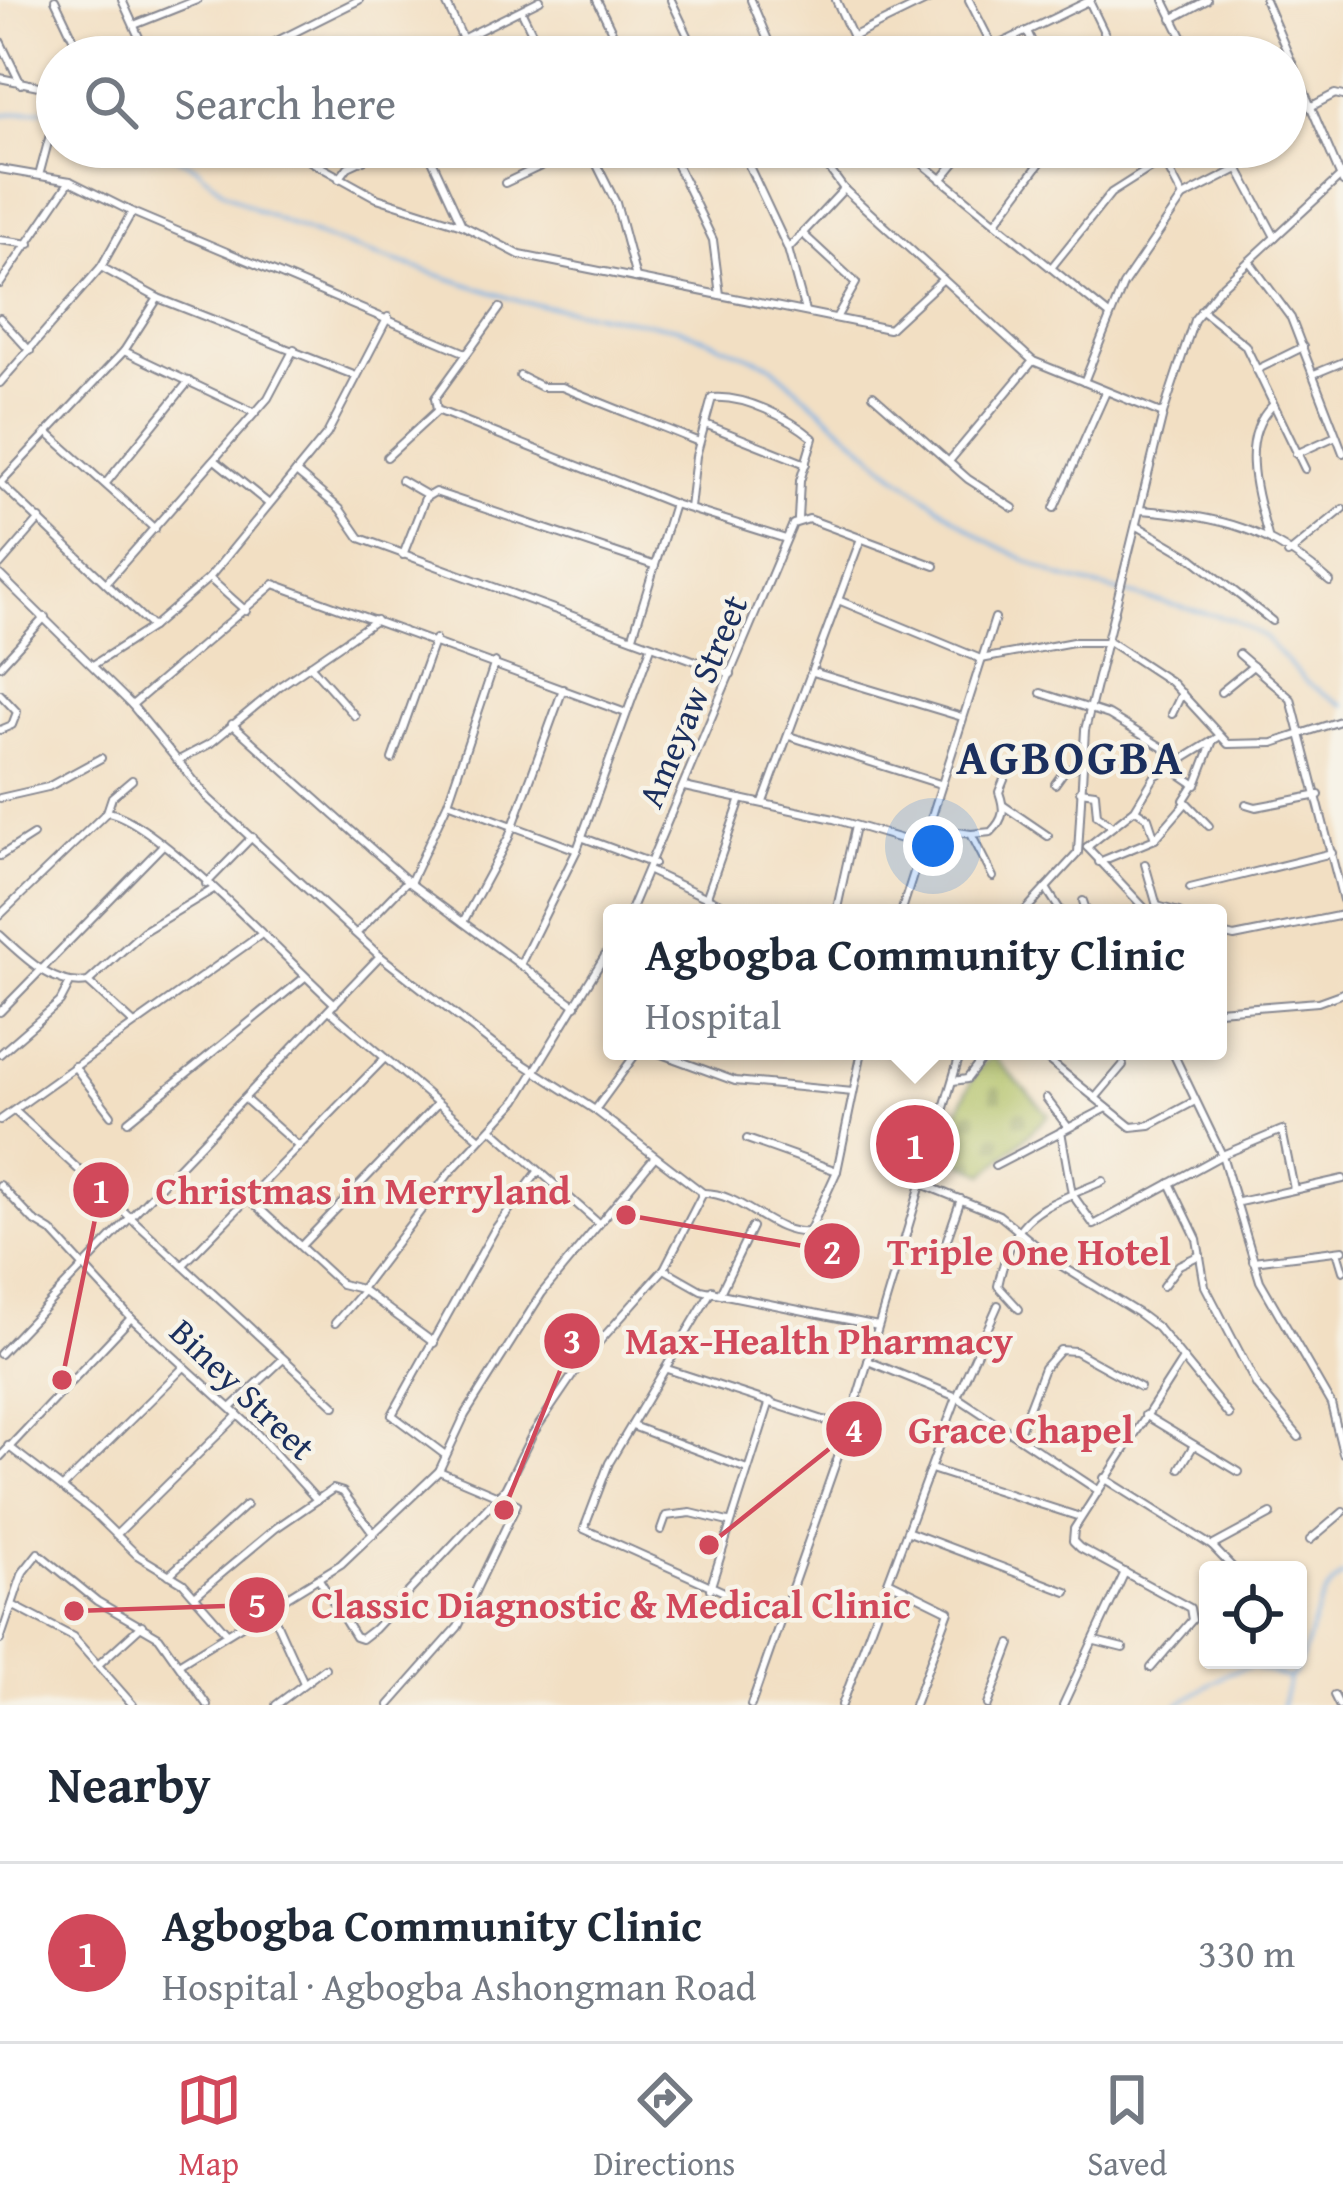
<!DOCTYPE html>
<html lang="en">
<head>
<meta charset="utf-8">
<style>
	:root { --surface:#fff; --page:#f2f2f3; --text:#1f2937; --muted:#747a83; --line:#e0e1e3; --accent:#d1495b }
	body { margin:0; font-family:"Gentium Book Plus",serif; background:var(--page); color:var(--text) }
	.controls { position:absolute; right:36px; bottom:36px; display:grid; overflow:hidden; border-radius:12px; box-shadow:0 3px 9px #0004 }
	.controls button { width:108px; height:108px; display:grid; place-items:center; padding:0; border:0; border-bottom:3px solid var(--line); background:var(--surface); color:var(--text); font:60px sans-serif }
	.you { position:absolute; left:933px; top:846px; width:42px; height:42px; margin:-30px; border:9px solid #fff; border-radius:50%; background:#1a73e8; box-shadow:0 0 0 18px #1a73e833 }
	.badge { display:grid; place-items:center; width:78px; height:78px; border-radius:50%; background:var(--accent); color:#fff; font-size:39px; font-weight:700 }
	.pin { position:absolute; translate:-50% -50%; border:6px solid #fff; box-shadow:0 3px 12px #0006 }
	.popup { position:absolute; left:603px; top:904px; width:624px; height:156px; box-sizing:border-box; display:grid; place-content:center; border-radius:12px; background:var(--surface); filter:drop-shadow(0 3px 9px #0005); font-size:39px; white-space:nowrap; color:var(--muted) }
	.popup b { font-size:45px; color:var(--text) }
	.popup::after { content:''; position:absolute; left:50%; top:100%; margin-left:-24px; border:24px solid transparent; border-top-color:var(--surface) }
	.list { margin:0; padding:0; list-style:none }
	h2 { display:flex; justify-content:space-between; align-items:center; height:156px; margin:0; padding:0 48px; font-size:51px }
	h2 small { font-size:39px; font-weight:400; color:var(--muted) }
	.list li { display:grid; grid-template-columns:78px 1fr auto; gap:36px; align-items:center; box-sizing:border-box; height:180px; padding:0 48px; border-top:3px solid var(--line) }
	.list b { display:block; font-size:45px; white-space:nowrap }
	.list p { margin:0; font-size:39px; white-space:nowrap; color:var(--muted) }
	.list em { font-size:39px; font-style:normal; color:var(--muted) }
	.icon { flex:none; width:66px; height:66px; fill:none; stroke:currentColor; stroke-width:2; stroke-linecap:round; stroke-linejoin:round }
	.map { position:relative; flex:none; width:1343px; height:1705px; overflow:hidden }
	.search { position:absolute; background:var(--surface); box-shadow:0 3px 9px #0004; left:36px; right:36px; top:36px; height:132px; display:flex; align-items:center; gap:30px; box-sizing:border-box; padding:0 42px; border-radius:66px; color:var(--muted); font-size:45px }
	.sheet { height:336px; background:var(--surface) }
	nav { display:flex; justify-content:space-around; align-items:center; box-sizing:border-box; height:168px; border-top:3px solid var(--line); background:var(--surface); font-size:33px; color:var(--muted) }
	nav a { display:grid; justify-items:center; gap:6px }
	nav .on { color:var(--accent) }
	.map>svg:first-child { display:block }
	.cemetery { fill:url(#cemetery-stones); stroke:#647760; stroke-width:3 }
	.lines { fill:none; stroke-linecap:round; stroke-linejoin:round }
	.stream { stroke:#73afe5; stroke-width:3 }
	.minor-casing { stroke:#868790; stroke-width:10 }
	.minor { stroke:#fff; stroke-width:6 }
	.labels { text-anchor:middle; stroke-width:9; stroke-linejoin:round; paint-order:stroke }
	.street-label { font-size:36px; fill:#1b2f5e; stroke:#f7f3e8 }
	.district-label { font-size:48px; font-weight:bold; letter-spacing:3px; fill:#1b2f5e; stroke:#f7f3e8 }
	.leader { fill:none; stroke:#d1495b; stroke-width:4.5 }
	.callout-dot { fill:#d1495b; stroke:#f7f3e8; stroke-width:4.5 }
	.mark-label { font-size:36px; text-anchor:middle; font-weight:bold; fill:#fff }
	.callout-label { font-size:39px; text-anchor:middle; font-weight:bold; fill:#d1495b; stroke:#f7f3e8; stroke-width:9; stroke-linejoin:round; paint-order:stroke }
</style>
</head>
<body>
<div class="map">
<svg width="1343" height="1705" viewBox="0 0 1343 1705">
	<defs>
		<pattern id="cemetery-stones" width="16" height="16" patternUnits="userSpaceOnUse" patternTransform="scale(3)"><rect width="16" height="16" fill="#aebf62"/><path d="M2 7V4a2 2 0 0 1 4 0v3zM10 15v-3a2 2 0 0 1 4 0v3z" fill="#8d9c54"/></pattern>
	</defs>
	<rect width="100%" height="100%" fill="#f7f3e8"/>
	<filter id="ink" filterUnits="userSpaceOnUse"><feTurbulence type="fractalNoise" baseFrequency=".00833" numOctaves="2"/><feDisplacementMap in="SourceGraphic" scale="24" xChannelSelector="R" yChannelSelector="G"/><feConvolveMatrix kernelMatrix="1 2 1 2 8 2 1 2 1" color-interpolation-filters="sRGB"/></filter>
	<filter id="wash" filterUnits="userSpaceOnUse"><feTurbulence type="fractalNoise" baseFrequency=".004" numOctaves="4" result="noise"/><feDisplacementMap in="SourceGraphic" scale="48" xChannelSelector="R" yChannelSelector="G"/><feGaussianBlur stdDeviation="2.7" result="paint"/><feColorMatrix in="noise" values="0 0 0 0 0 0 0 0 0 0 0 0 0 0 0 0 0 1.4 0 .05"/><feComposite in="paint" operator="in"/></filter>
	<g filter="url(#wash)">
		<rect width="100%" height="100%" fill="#f2dfc3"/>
		<path class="cemetery" d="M992 1055 1049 1115 985 1174 940 1153 975 1072Z"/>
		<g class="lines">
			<g class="stream">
				<path d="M0 115 57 108"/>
				<path d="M155 147 196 167 224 192 260 212 326 239 522 302 679 328 769 364 896 475 984 539 1060 577 1233 620 1265 638 1307 683 1343 705"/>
				<path d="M1177 1705 1228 1673 1251 1666 1289 1679C1314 1653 1308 1598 1343 1576"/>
				<path d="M1282 1705 1289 1679"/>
			</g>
		</g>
	</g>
	<g filter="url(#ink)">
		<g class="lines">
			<g class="minor-casing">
				<g id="minor">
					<path d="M55 0 82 57"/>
					<path d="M122 0 148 57"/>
					<path d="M445 0 463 39"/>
					<path d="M597 0 624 57"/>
					<path d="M671 0 698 57"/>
					<path d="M751 0 775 57"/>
					<path d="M836 0 862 57"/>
					<path d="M969 0 993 47"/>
					<path d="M1164 0 1192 57"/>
					<path d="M1265 0 1343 182"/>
					<path d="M1089 1 1116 57"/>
					<path d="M521 10 544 57"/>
					<path d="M1172 19 1207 0"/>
					<path d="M134 25 197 0"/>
					<path d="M1027 31 1039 57"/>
					<path d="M852 37 928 0"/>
					<path d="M0 41 21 84"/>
					<path d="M245 57 359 0"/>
					<path d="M426 57 540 0"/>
					<path d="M973 57 1091 0"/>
					<path d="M0 78 53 89 51 131 40 172"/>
					<path d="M1310 107 1335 94 1343 96"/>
					<path d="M426 147 462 225"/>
					<path d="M588 147 616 203 636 278"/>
					<path d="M668 147 713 240 720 295"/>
					<path d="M740 147 788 249 805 311"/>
					<path d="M813 147 844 189 1033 361 1163 414"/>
					<path d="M902 147 1109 315"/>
					<path d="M1157 147 1183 197 1236 170"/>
					<path d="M1227 147 1275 237"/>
					<path d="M301 156 377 198 462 225 520 255 889 329 943 279"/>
					<path d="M0 169 70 181 132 212 466 353"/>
					<path d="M339 179 348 167 391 147"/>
					<path d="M941 180 968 147"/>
					<path d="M505 183 581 147"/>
					<path d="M996 222 1052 147"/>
					<path d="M803 234 856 283 836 318"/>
					<path d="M0 240 30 244"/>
					<path d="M788 249 844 189"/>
					<path d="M1249 261 1291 318 1343 453"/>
					<path d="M101 267 158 298 356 376"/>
					<path d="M1051 268 1111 193 1163 160"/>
					<path d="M0 284 70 181"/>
					<path d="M500 308 435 398 437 410 674 504 786 539"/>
					<path d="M1201 310 1245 345 1305 469"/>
					<path d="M0 318 30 351"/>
					<path d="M124 351 253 412"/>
					<path d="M1256 370 1303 347"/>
					<path d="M1314 374 1343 362"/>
					<path d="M520 376 542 387H562L699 442"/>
					<path d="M1084 382 1123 285 1183 197"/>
					<path d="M0 383 101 267 132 212"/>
					<path d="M873 395 968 479 1013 508"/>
					<path d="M705 424 806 464"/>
					<path d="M50 435 155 529"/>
					<path d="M1296 454 1336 436"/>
					<path d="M387 457 437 411"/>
					<path d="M951 459 1033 361"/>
					<path d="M216 461 269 504"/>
					<path d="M296 472 340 509 360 538 731 674"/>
					<path d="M401 480 427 495"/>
					<path d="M0 483 124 351 158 298"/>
					<path d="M0 483 152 627"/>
					<path d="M106 483 189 381"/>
					<path d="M690 508 696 456 712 398C745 395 789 418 813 438L800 481 798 519"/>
					<path d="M1054 508 1106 392"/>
					<path d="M1140 510C1220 516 1269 528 1330 582"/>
					<path d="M1139 527 1192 558 1272 621"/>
					<path d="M1268 536C1257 495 1238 439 1272 406"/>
					<path d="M1288 554 1343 509"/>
					<path d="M403 555 425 498 435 492 653 565"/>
					<path d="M0 565 40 519"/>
					<path d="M0 575 132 705 274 584 626 713"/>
					<path d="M209 578 246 611"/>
					<path d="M106 583 268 398 294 349"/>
					<path d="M838 600 981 659 1073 642H1110L1171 682 1228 744 1273 743 1343 720"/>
					<path d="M633 636 674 504"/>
					<path d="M1239 654 1291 699 1343 900"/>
					<path d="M93 665 152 627 209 578 327 434 388 317"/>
					<path d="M310 665 355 716"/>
					<path d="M0 666 45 617"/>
					<path d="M813 672 962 717"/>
					<path d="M1221 692 1253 666"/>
					<path d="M1041 693 1109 715 1178 757"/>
					<path d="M0 694 17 712 12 725 0 730"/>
					<path d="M132 705 209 799 380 956 494 1045 595 1110 703 1193C742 1192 771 1236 809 1232L837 1171 862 1051"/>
					<path d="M1172 714 1182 693"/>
					<path d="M232 724 410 883 576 1006"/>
					<path d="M789 736 940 784"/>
					<path d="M392 759 435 639"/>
					<path d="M179 760 211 743 280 686 376 620"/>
					<path d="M1168 766 1196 785 1212 743"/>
					<path d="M1055 784 1065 770 1081 766"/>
					<path d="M1193 786 1184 800 1209 826"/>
					<path d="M684 787 834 819 925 846"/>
					<path d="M1080 791 1095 793 1097 815 1112 826"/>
					<path d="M0 798 48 787 101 758"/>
					<path d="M448 802 577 850"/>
					<path d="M763 802 860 541"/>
					<path d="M1246 804 1256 807 1319 795"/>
					<path d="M1004 806 1048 836"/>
					<path d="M107 812C155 818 291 965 335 1004"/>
					<path d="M931 828 971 834 993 877"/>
					<path d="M971 834 991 832C1005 818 1005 809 999 792L1008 770"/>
					<path d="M581 837 654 864"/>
					<path d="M1155 839 1186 803"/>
					<path d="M1087 847 1135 809 1155 776 1217 738"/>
					<path d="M1087 847 1149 913"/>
					<path d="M0 856 33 835"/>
					<path d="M1099 862 1155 839 1148 818 1136 810"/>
					<path d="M1145 864 1157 906"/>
					<path d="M651 872 740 913"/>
					<path d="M410 883 448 802 495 662"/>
					<path d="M206 884 252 837"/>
					<path d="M1046 888 1062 913"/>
					<path d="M1190 888 1332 853"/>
					<path d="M1083 901 1087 913"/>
					<path d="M1157 906 1179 912"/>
					<path d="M629 913 793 524 809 519 935 566"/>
					<path d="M707 913 708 893 741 799"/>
					<path d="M836 913 855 826"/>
					<path d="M901 913 995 618"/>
					<path d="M996 913 1000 910"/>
					<path d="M1023 913 1078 853 1085 730 1163 414 1194 320 1219 289 1343 174"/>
					<path d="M0 915 107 812 112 797 132 780"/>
					<path d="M463 922 509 837 563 689"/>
					<path d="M357 933 408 880"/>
					<path d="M1218 933 1234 937 1343 915"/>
					<path d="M0 935C24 957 54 988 88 982L144 931 212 890"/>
					<path d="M520 965 577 850 651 647"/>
					<path d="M88 982 133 1023"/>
					<path d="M329 1010 480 1139"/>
					<path d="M1218 1010 1318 1002 1343 993"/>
					<path d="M0 1012 163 845"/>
					<path d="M653 1051 735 1081 853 1092"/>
					<path d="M1037 1051 1131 1127 1150 1125 1195 1101"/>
					<path d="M1172 1051 1222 1155 1260 1281 1331 1404 1343 1453"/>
					<path d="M0 1054 60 1002 69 985"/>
					<path d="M74 1066 111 1115"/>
					<path d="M953 1081 967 1079 986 1054"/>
					<path d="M1096 1097 1123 1065"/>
					<path d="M1046 1098 1068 1127"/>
					<path d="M245 1099 298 1146"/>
					<path d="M595 1110 638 1051"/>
					<path d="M16 1112 335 1406"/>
					<path d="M0 1120 259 936"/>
					<path d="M128 1121 305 977"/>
					<path d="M492 1129 597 1222"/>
					<path d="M1061 1131 1072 1194 1094 1225 1222 1155 1282 1130 1294 1189"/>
					<path d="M747 1139 837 1171"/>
					<path d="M995 1166 1107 1108"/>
					<path d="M1170 1183 1197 1239 1205 1286 1257 1386 1299 1437"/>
					<path d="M922 1184 999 1215 1060 1265 1138 1313 1158 1328 1229 1415"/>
					<path d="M0 1185 33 1220 51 1231 131 1318 249 1425 317 1500"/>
					<path d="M248 1198 341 1284 361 1289 434 1343"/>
					<path d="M1239 1202 1343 1179"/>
					<path d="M945 1245 961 1199"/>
					<path d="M301 1246 437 1104"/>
					<path d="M1337 1251 1343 1271"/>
					<path d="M1253 1261 1343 1250"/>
					<path d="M183 1265 383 1060"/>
					<path d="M664 1269 701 1290 878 1326"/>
					<path d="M664 1269 703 1193"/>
					<path d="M1163 1286 1179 1265 1200 1255"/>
					<path d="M361 1289 450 1172 517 1100 612 944"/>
					<path d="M712 1290 609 1463 584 1529 782 1618"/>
					<path d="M721 1291 752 1227"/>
					<path d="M1019 1309 998 1286C1014 1211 1039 1209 1103 1181"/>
					<path d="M335 1323 363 1291"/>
					<path d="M0 1354 380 956"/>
					<path d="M868 1361 957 1397 1096 1489"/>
					<path d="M667 1369 848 1428"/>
					<path d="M231 1408 282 1360"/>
					<path d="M1145 1415 1239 1472"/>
					<path d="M635 1427 747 1469"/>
					<path d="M1019 1433 1044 1368 1060 1350 1075 1351 1140 1387"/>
					<path d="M8 1446 91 1510 137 1555 183 1583 226 1632"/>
					<path d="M444 1454 392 1415 495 1229 537 1173"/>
					<path d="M0 1457 131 1318"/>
					<path d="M1180 1468 1194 1445"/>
					<path d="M931 1469 1080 1517"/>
					<path d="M1104 1478 1212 1546 1235 1570"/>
					<path d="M63 1487 184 1367"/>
					<path d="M661 1530 666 1516 691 1513 728 1522"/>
					<path d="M909 1532 1067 1592"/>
					<path d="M117 1534 238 1415"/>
					<path d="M1310 1540 1343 1512"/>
					<path d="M1212 1546 1271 1514"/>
					<path d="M169 1575 246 1505"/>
					<path d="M319 1579 355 1637 361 1639 374 1629 505 1489 532 1435 583 1360 664 1269"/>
					<path d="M890 1582 949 1611 914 1705"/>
					<path d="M710 1589 770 1401"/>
					<path d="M196 1595 276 1528 333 1489 343 1492 374 1534"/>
					<path d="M12 1605 73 1637 133 1705"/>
					<path d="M269 1606 304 1683"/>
					<path d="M0 1640 23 1572 38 1553 97 1601 159 1637 207 1705"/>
					<path d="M1095 1641 1123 1648"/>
					<path d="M180 1663 341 1564 439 1471 465 1415 542 1293 653 1159"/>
					<path d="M99 1664 142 1625"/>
					<path d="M1151 1668 1192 1620 1190 1608 1080 1548 1073 1541 1074 1529 1183 1359"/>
					<path d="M1334 1695 1339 1705"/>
					<path d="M276 1705 325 1668"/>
					<path d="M389 1705 458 1627 517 1504 439 1471"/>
					<path d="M751 1705 848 1428 961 1051"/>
					<path d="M842 1705 957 1397 998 1305"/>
					<path d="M988 1705 1011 1644"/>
					<path d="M1063 1705 1125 1572"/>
				</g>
			</g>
			<use href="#minor" class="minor"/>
		</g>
	</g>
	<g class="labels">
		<g class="street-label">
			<text transform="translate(692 701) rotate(-67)" y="13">Ameyaw Street</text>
			<text transform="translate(243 1389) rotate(44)" y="13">Biney Street</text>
		</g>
		<g class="district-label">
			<text x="1071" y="774">AGBOGBA</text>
		</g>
	</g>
	<path class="leader" d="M62 1380L101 1190M626 1215L832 1251M504 1510L572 1341M709 1545L854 1429M74 1611L257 1605"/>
	<g class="callout-dot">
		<circle cx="62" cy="1380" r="12"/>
		<circle cx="626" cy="1215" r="12"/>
		<circle cx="504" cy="1510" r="12"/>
		<circle cx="709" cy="1545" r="12"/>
		<circle cx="74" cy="1611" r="12"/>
		<circle cx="101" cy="1190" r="30"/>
		<circle cx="832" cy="1251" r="30"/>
		<circle cx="572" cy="1341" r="30"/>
		<circle cx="854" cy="1429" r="30"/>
		<circle cx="257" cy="1605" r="30"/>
	</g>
	<g class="mark-label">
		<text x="101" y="1203">1</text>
		<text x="832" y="1264">2</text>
		<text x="572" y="1353">3</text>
		<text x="854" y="1442">4</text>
		<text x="257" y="1617">5</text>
	</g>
	<g class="callout-label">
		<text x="363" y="1204">Christmas in Merryland</text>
		<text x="1029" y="1265">Triple One Hotel</text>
		<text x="819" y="1354">Max-Health Pharmacy</text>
		<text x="1021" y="1443">Grace Chapel</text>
		<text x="611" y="1618">Classic Diagnostic &amp; Medical Clinic</text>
	</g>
</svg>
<div class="controls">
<button><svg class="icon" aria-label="locate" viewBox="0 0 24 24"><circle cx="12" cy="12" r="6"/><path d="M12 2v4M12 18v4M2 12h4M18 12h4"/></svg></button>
</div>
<div class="you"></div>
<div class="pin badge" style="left:915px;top:1144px">1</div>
<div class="popup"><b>Agbogba Community Clinic</b>Hospital</div>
<div class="search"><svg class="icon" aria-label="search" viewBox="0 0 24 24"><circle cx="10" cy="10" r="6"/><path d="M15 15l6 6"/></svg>Search here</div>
</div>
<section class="sheet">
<h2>Nearby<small></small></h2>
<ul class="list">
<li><span class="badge">1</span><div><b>Agbogba Community Clinic</b><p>Hospital · Agbogba Ashongman Road</p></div><em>330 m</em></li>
</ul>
</section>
<nav>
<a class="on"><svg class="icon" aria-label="map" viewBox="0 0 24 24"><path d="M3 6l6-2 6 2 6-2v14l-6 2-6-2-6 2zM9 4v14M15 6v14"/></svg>Map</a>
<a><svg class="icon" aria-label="directions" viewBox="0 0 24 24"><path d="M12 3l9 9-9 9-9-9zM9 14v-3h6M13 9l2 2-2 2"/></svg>Directions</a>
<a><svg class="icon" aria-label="saved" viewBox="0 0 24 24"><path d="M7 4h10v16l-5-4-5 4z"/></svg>Saved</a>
</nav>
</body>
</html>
